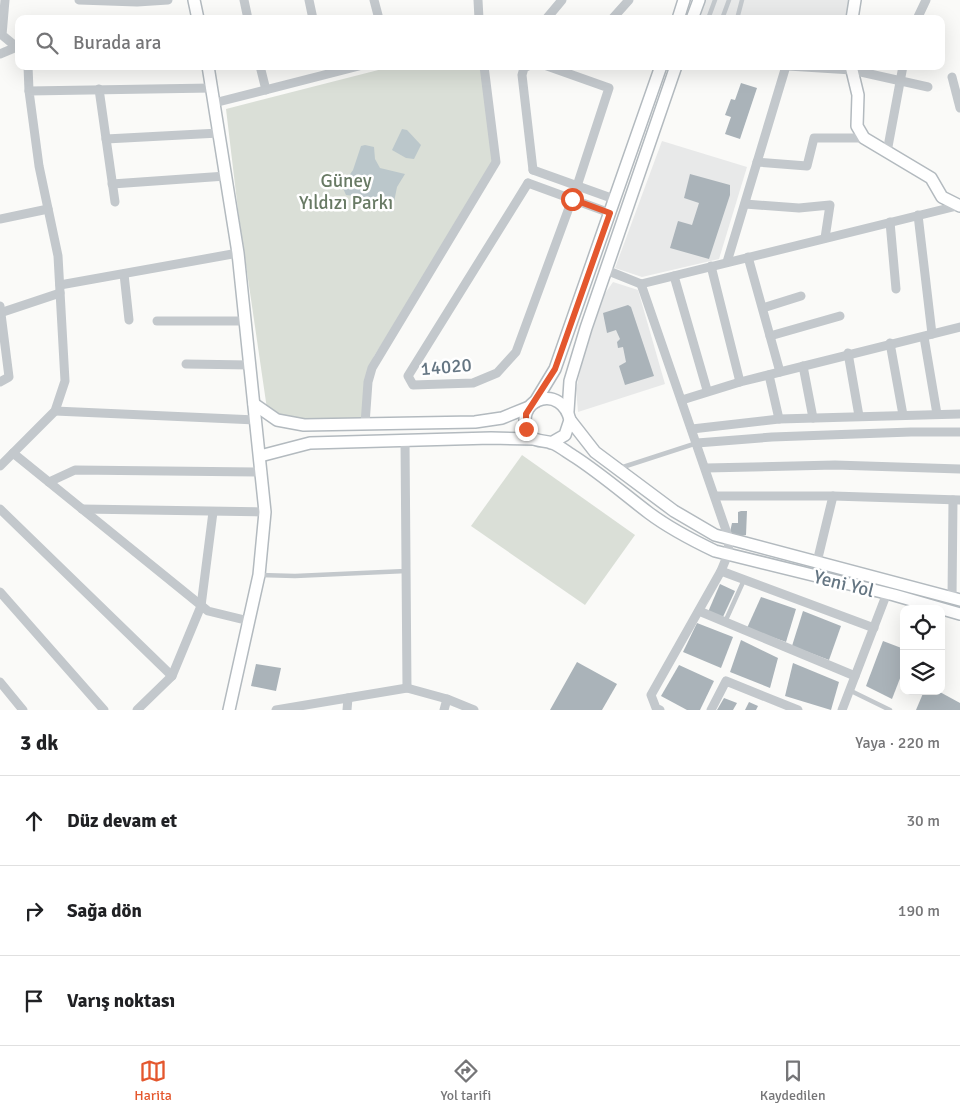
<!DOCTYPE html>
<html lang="tr">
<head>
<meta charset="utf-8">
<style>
	:root { --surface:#fff; --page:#f6f6f6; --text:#202124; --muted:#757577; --line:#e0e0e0; --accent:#e4572e }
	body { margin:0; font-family:Signika,sans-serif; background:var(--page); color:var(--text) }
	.controls { position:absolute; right:15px; bottom:15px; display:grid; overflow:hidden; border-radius:10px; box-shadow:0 5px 20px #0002 }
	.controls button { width:45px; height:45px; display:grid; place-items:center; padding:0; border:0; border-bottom:1px solid var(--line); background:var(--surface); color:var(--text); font:25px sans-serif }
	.stop { position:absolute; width:15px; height:15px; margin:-11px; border:4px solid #e4572e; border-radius:50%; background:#fff }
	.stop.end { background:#e4572e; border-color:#fff; box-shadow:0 1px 5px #0008 }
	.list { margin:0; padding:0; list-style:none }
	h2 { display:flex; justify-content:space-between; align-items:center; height:65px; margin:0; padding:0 20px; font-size:21px }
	h2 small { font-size:16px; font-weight:400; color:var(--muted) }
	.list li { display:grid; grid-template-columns:32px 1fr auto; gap:15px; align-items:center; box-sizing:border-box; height:90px; padding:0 20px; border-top:1px solid var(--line) }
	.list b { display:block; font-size:19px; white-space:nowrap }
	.list em { font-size:16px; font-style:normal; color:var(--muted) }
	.icon { flex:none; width:28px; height:28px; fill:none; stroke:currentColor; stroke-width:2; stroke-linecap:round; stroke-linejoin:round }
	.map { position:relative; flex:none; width:960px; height:710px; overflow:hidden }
	.search { position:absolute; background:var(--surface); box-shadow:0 5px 20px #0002; left:15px; right:15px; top:15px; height:55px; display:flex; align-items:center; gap:12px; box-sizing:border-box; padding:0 18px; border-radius:10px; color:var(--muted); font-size:19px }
	.sheet { height:335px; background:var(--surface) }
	nav { display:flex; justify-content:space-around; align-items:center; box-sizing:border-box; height:70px; border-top:1px solid var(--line); background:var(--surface); font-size:14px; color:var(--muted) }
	nav a { display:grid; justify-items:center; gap:2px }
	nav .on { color:var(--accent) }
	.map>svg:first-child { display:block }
	.built { fill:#e8e9e9 }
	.green { fill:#dadfd7 }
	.water { fill:#bbc7cb }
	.building { fill:#aab3b9 }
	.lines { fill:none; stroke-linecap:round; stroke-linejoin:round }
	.secondary-casing { stroke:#b3babf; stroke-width:14 }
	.lane { stroke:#c3c8cc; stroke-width:4.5 }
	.street { stroke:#c3c8cc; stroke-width:9 }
	.secondary { stroke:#fff; stroke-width:11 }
	.route { stroke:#e4572e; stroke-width:6 }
	.labels { text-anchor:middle; stroke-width:5; stroke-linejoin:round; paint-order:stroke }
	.park-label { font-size:19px; fill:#687a64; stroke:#fff }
	.street-label { font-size:19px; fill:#657683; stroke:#fff }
</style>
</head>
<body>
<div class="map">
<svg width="960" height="710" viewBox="0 0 960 710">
	<rect width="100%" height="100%" fill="#fafaf8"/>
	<g class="built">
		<path d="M705 0H851L849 19H698Z"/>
		<path d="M662 141 747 167 719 259 642 277 615 268Z"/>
		<path d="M613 282 638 290 665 384 578 412 576 389 584 355 604 295Z"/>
	</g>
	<g class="green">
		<path d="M394 66H481L496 162 435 263 374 356 366 386 365 424 324 420 283 419 267 409 238 210 226 109Z"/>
		<path d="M522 455 635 535 585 605 471 526Z"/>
	</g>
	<g class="water">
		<path d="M402 129 407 130 421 145 414 159 406 158 392 150Z"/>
		<path d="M365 145 374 147 375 159 380 168 405 174 397 187 392 212C384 211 380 202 371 199 363 197 354 196 346 195L342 186 353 170 361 146Z"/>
	</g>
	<g class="building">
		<path d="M741 83 757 88 740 139 725 134 731 117 725 115 731 99 735 100Z"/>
		<path d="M690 174 730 185V195L709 259 670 248 678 221 692 225 699 203 684 198Z"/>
		<path d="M628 305 631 307 654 376 625 385 619 366 626 362 623 347 618 348 617 342 620 339 616 330 607 333 603 313Z"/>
		<path d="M741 511H747L746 535 740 536 730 532 732 523H738V512Z"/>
		<path d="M720 584 735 591 722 619 708 612Z"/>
		<path d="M761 597 796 609 786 642 747 628Z"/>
		<path d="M803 611 841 626 829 660 792 646Z"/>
		<path d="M697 623 733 637 721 668 683 652Z"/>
		<path d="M741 640 778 658 770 688 730 672Z"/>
		<path d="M883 641 904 649V668L892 699 866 686Z"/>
		<path d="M577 662 617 684 602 710H550Z"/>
		<path d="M793 663 839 682 831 710 785 696Z"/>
		<path d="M256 664 281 668 276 691 251 686Z"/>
		<path d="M679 665 714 681 700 710H687L661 696Z"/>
		<path d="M924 691H938L960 703V710H916Z"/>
		<path d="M724 698 737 703 733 710H717Z"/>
		<path d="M749 702 758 706 756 710H745Z"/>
	</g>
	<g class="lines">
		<g class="secondary-casing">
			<g id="secondary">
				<path d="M194 0 198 19"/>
				<path d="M678 19 684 0"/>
				<path d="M692 19 699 0"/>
				<path d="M852 19 855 0"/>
				<path d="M208 66 238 253 265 512 259 575 229 710"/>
				<path d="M851 66 858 95 857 126 864 138 931 178 942 197 960 206"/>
				<path d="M535 402 555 369 661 66"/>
				<path d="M254 404 277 420 304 425 475 422 502 418 529 407"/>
				<path d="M568 411 570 381 586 328 676 66"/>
				<path d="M570 420 595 452 674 511 715 535 960 600"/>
				<path d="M551 443 565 435 570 420C562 385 518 397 526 427 530 444 541 439 552 443 560 446 568 453 575 457 601 474 624 494 649 513 669 528 692 540 715 551L894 595 960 614"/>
				<path d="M260 456 310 443 491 438 535 439"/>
			</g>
		</g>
		<g class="lane">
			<path d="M708 19 715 0"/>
			<path d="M722 19 729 0"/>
			<path d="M737 19 742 0"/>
			<path d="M620 468 697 443"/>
			<path d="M260 575 295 576 406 571"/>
			<path d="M725 622 744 580"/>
			<path d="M849 690 890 710"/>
		</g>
		<g class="street">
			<path d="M5 0 2 35 19 49"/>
			<path d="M79 0 137 2 168 0"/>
			<path d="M244 0 248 19"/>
			<path d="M309 0 313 19"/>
			<path d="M374 0 379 19"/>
			<path d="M478 0 479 19"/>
			<path d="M547 18 562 0"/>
			<path d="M612 19 629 0"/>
			<path d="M917 19 926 0"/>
			<path d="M0 54 19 46"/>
			<path d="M28 66 29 91"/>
			<path d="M260 66 266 90"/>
			<path d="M528 66 524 68 522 75 533 170"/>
			<path d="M788 66 852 70 928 87"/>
			<path d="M952 77 960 108"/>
			<path d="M99 89 115 202"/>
			<path d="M214 103 359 66"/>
			<path d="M106 139 219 133"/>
			<path d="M887 152 903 66"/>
			<path d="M757 162 807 166 814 138H864"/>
			<path d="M533 170 614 199"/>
			<path d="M528 183 408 376 413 385 473 383 497 373 516 352 577 186 609 88 547 66"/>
			<path d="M528 183 610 213"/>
			<path d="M112 184 226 176"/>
			<path d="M745 204 799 208 830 205 825 238"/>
			<path d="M918 215 932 334"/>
			<path d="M0 219 48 209"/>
			<path d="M890 222 896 289"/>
			<path d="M748 257 780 372"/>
			<path d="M727 262 786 66"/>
			<path d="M711 266 740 382"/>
			<path d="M606 270 641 284 957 206"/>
			<path d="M124 274 129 320"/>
			<path d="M674 276 707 390"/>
			<path d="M641 284 729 539 728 554 721 571 651 695 656 708 660 710"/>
			<path d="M60 285 238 253"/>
			<path d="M0 306 9 377 0 382"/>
			<path d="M763 308 801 296"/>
			<path d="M0 313 60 293"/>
			<path d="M157 321H245"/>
			<path d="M770 336 840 316"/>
			<path d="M924 337 937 414"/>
			<path d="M890 343 903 415"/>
			<path d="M848 353 859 416"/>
			<path d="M186 364 250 365"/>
			<path d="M803 366 813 418"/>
			<path d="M769 375 779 419"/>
			<path d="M682 400 740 382 960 327"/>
			<path d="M55 411 256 420"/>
			<path d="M365 424 368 382 372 368 496 162 484 66"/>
			<path d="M692 429 779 419 960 414"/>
			<path d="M405 440 407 688"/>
			<path d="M697 443 772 437 911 432H960"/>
			<path d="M13 453 208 611 249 621"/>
			<path d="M0 466 55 411 65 381 58 256 39 166 29 91 212 88"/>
			<path d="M706 468 835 465 960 469"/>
			<path d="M49 482 75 470 262 472"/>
			<path d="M715 496H833L960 500"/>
			<path d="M0 509 172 676"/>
			<path d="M82 509 265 512"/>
			<path d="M817 562 833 496"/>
			<path d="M721 571 874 628"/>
			<path d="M0 592 104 710"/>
			<path d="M952 598 953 500"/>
			<path d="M699 611 855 676"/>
			<path d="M0 682 23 710"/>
			<path d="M137 710 172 676 201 606 213 512"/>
			<path d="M276 710 407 688 447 699 474 710"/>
			<path d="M347 710 348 698"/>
			<path d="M444 710 447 699"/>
			<path d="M711 710 726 681 798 710"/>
			<path d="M842 710 887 593"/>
		</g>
		<use href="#secondary" class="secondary"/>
	</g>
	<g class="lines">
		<path class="route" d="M526 429V414L555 369 610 213 572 199"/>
	</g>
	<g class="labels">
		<g class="park-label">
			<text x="346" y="187">Güney<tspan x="346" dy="22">Yıldızı Parkı</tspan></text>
		</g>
		<g class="street-label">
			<text transform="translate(446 366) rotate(-5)" y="7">14020</text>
			<text transform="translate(844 583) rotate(14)" y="7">Yeni Yol</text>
		</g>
	</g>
</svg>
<div class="controls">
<button><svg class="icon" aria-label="locate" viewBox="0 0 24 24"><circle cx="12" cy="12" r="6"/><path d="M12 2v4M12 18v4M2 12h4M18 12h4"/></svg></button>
<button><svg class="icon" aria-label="layers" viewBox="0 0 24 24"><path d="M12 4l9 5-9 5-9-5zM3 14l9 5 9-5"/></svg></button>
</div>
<div class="stop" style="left:572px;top:199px"></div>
<div class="stop end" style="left:526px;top:429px"></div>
<div class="search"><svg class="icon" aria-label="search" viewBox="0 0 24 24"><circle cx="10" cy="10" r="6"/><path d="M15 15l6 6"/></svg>Burada ara</div>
</div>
<section class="sheet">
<h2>3 dk<small>Yaya · 220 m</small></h2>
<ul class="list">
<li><svg class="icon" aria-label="ahead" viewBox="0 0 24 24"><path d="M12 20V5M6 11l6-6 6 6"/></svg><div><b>Düz devam et</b></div><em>30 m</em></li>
<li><svg class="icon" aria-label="right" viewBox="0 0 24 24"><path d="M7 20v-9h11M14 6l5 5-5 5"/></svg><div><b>Sağa dön</b></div><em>190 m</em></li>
<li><svg class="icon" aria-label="arrive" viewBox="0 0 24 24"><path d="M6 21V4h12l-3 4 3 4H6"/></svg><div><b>Varış noktası</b></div></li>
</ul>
</section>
<nav>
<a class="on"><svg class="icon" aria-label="map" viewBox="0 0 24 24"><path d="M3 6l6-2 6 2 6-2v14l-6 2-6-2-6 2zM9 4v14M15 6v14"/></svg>Harita</a>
<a><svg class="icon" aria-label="directions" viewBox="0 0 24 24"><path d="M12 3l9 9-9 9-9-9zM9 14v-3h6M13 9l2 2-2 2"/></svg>Yol tarifi</a>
<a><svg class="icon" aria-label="saved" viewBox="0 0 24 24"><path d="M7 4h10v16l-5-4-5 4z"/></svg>Kaydedilen</a>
</nav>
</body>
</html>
